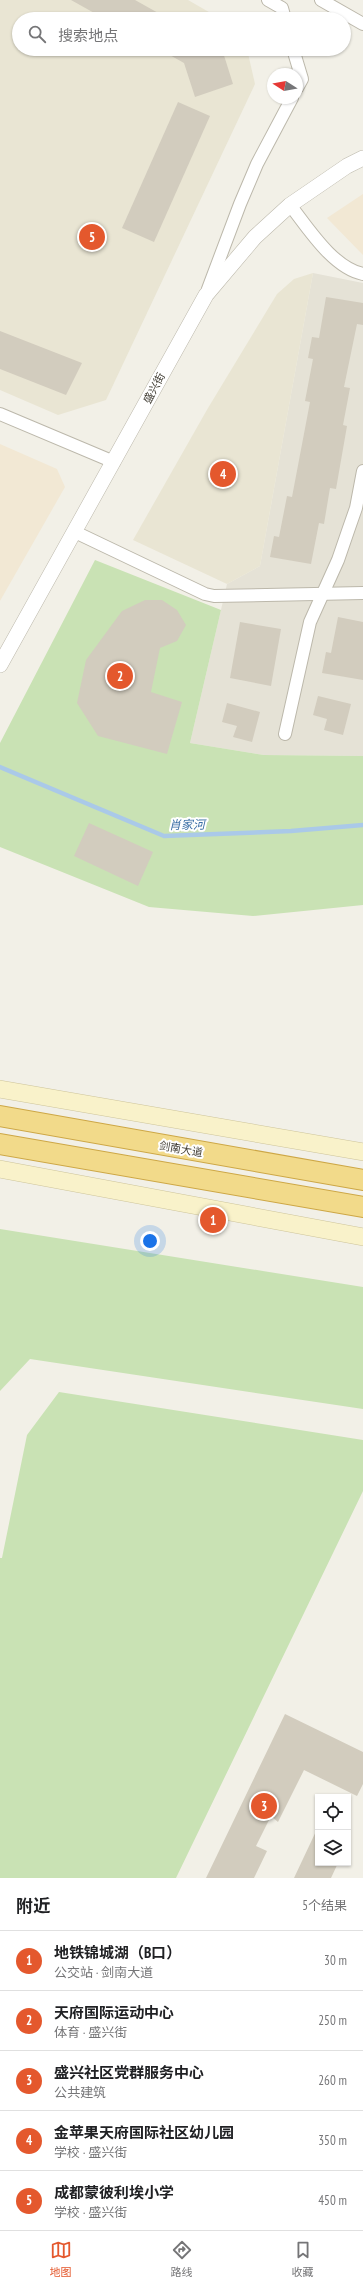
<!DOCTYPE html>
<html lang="zh">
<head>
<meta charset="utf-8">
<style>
	:root { --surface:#fff; --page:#f2f2f2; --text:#202124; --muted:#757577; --line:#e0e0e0; --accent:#e4582d }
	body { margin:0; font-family:"PT Sans Narrow","Noto Sans SC",sans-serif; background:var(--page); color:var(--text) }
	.controls { position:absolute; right:12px; bottom:12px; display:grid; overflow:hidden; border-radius:0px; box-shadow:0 1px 3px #0004 }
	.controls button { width:36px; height:36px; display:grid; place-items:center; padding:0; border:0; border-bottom:1px solid var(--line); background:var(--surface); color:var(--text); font:20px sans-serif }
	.compass { position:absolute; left:267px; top:68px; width:36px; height:36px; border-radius:50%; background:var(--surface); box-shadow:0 1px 3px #0004; rotate:281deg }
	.you { position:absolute; left:150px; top:1241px; width:14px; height:14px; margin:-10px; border:3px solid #fff; border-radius:50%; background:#1a73e8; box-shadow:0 0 0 6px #1a73e833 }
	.badge { display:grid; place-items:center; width:26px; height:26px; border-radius:50%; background:var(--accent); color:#fff; font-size:13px; font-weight:700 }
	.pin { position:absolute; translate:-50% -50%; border:2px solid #fff; box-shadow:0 1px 4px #0006 }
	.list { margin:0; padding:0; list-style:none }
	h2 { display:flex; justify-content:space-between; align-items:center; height:52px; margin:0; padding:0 16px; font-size:17px }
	h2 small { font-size:13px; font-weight:400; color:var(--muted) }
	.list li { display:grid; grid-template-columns:26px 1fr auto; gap:12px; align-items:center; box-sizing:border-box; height:60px; padding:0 16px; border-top:1px solid var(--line) }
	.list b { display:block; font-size:15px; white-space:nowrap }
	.list p { margin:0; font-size:13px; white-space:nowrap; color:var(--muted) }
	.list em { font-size:13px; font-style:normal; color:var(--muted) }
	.icon { flex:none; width:22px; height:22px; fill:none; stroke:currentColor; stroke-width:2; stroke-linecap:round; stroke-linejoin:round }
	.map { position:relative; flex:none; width:363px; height:1878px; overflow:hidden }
	.search { position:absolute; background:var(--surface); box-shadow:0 1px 3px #0004; left:12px; right:12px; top:12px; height:44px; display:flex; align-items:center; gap:10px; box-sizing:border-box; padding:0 14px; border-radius:22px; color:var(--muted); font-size:15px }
	.sheet { height:352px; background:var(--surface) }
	nav { display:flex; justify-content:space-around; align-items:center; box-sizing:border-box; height:56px; border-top:1px solid var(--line); background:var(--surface); font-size:11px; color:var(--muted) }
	nav a { display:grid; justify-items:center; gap:2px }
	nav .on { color:var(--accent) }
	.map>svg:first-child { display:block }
	.residential { fill:#e5e2d6 }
	.commercial { fill:#f2e8d4 }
	.education { fill:#e9e5d3 }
	.green { fill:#c9e2b4 }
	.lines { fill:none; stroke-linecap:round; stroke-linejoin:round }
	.stream { stroke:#aac9e8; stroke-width:4.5 }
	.building { fill:#d2ccbe }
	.minor-casing { stroke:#bcb8ab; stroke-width:14 }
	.tertiary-casing { stroke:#bcb8ab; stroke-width:16 }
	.secondary-casing { stroke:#cdc49b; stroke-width:18 }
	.trunk-casing { stroke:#cda746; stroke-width:22 }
	.minor { stroke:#fff; stroke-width:12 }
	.tertiary { stroke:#fff; stroke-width:15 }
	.secondary { stroke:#f9f2ca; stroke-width:17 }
	.trunk { stroke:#f2da8a; stroke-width:20 }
	.labels { text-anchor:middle; stroke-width:4; stroke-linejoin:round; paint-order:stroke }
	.street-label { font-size:11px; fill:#444037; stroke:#fff }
	.water-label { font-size:12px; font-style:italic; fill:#3b6fa5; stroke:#fff }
</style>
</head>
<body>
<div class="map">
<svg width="363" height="1878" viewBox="0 0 363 1878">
	<rect width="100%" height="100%" fill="#f2f0e7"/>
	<path class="residential" d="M313 273 363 283V756L264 755 190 743 227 584 260 566Z"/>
	<g class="commercial">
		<path d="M363 194V255L327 218Z"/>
		<path d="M0 444 57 469 65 487 0 601Z"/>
	</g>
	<g class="education">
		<path d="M0 0H188L221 19H19V49H247L255 84 106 400 58 415 0 390Z"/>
		<path d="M313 273 260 566 227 584 133 540 208 408 277 294 294 279Z"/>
	</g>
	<g class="green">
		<path d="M95 560 221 610 190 743 264 755 363 756V905L253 916 149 907 0 847V743Z"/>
		<path d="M0 1229 363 1287V1409L30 1359 0 1391Z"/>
		<path d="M59 1392 363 1440V1491L176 1878H0V1558H2L27 1435Z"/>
	</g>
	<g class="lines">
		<path class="stream" d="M0 767 164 836 291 831 363 825"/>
	</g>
	<g class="building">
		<path d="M71 0H135L169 19H105Z"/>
		<path d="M159 49H222L233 84 195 97 184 63Z"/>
		<path d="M178 102 210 116 154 242 122 228Z"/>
		<path d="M326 297 363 303V325L357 324 344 387 350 388 343 425 347 426 336 489 330 488 324 524 319 523 311 564 270 557 274 536 279 537 287 496 292 497 310 402 305 401 313 359 308 358 312 337 319 338Z"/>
		<path d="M0 331 82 363 66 395 0 369Z"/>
		<path d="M145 600H162L177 610 186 625 177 641 160 648 151 692 182 702 167 754 98 736 77 703 86 660 122 611Z"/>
		<path d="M338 617 363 622V680L322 673 326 652 331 653Z"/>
		<path d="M240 622 281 629 271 686 230 678Z"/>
		<path d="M318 696 351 704 343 735 324 730 327 719 313 715Z"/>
		<path d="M227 703 260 712 252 742 233 737 237 726 222 722Z"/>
		<path d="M89 823 153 852 138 886 74 856Z"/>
		<path d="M285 1714 363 1752V1784L357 1796 304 1770 278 1822 271 1816 256 1846 267 1851 254 1878H206Z"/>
		<path d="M318 1827V1863H338L331 1878H294Z"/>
	</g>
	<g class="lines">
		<g class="minor-casing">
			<g id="minor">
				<path d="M268 0 282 8 285 19"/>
				<path d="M321 0 363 24"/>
				<path d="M293 49 302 79 297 88"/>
				<path d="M290 205C308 228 333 268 363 274"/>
				<path d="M208 289 240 204 257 164 292 98"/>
				<path d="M0 414 114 462"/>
				<path d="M75 532 205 594 214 596 363 593"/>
				<path d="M285 734 310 622 338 560 349 528 356 508 363 471"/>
			</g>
		</g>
		<g class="tertiary-casing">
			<path id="tertiary" d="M0 665 206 295 255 237 290 205 347 166 363 158"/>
		</g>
		<g class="secondary-casing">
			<g id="secondary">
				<path d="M0 1089 363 1152"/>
				<path d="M0 1169 363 1237"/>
			</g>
		</g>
		<g class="trunk-casing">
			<g id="trunk">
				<path d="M0 1116 363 1180"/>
				<path d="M0 1144 363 1207"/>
			</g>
		</g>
		<use href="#minor" class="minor"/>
		<use href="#tertiary" class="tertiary"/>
		<use href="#secondary" class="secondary"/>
		<use href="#trunk" class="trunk"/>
	</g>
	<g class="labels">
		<g class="street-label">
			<text transform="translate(154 388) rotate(-62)" y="4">盛兴街</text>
			<text transform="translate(181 1149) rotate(10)" y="4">剑南大道</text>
		</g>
		<g class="water-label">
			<text transform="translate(187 825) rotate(-1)" y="4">肖家河</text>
		</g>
	</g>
</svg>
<div class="controls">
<button><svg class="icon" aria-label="locate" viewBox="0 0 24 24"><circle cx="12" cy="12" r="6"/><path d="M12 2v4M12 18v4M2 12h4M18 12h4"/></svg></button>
<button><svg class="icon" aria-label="layers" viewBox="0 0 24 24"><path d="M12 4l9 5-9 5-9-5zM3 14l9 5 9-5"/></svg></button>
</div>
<svg class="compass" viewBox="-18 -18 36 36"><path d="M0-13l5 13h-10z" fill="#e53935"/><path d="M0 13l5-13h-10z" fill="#757577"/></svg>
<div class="you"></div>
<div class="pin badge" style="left:213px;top:1220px">1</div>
<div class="pin badge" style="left:120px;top:676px">2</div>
<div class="pin badge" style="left:264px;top:1806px">3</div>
<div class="pin badge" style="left:223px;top:474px">4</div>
<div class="pin badge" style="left:92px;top:237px">5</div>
<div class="search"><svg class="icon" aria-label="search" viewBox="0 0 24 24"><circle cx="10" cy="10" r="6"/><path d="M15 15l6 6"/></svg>搜索地点</div>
</div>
<section class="sheet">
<h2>附近<small>5个结果</small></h2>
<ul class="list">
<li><span class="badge">1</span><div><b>地铁锦城湖（B口）</b><p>公交站 · 剑南大道</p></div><em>30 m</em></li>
<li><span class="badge">2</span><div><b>天府国际运动中心</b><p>体育 · 盛兴街</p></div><em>250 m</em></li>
<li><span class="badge">3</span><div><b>盛兴社区党群服务中心</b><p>公共建筑</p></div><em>260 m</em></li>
<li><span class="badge">4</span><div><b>金苹果天府国际社区幼儿园</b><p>学校 · 盛兴街</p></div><em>350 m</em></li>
<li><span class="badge">5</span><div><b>成都蒙彼利埃小学</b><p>学校 · 盛兴街</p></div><em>450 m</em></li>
</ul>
</section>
<nav>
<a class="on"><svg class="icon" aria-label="map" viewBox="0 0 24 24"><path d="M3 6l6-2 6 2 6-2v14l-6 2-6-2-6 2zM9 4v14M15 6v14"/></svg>地图</a>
<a><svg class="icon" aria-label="directions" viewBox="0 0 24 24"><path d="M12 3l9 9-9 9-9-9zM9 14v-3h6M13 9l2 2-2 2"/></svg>路线</a>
<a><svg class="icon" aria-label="saved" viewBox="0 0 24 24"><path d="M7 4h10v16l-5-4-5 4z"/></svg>收藏</a>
</nav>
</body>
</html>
